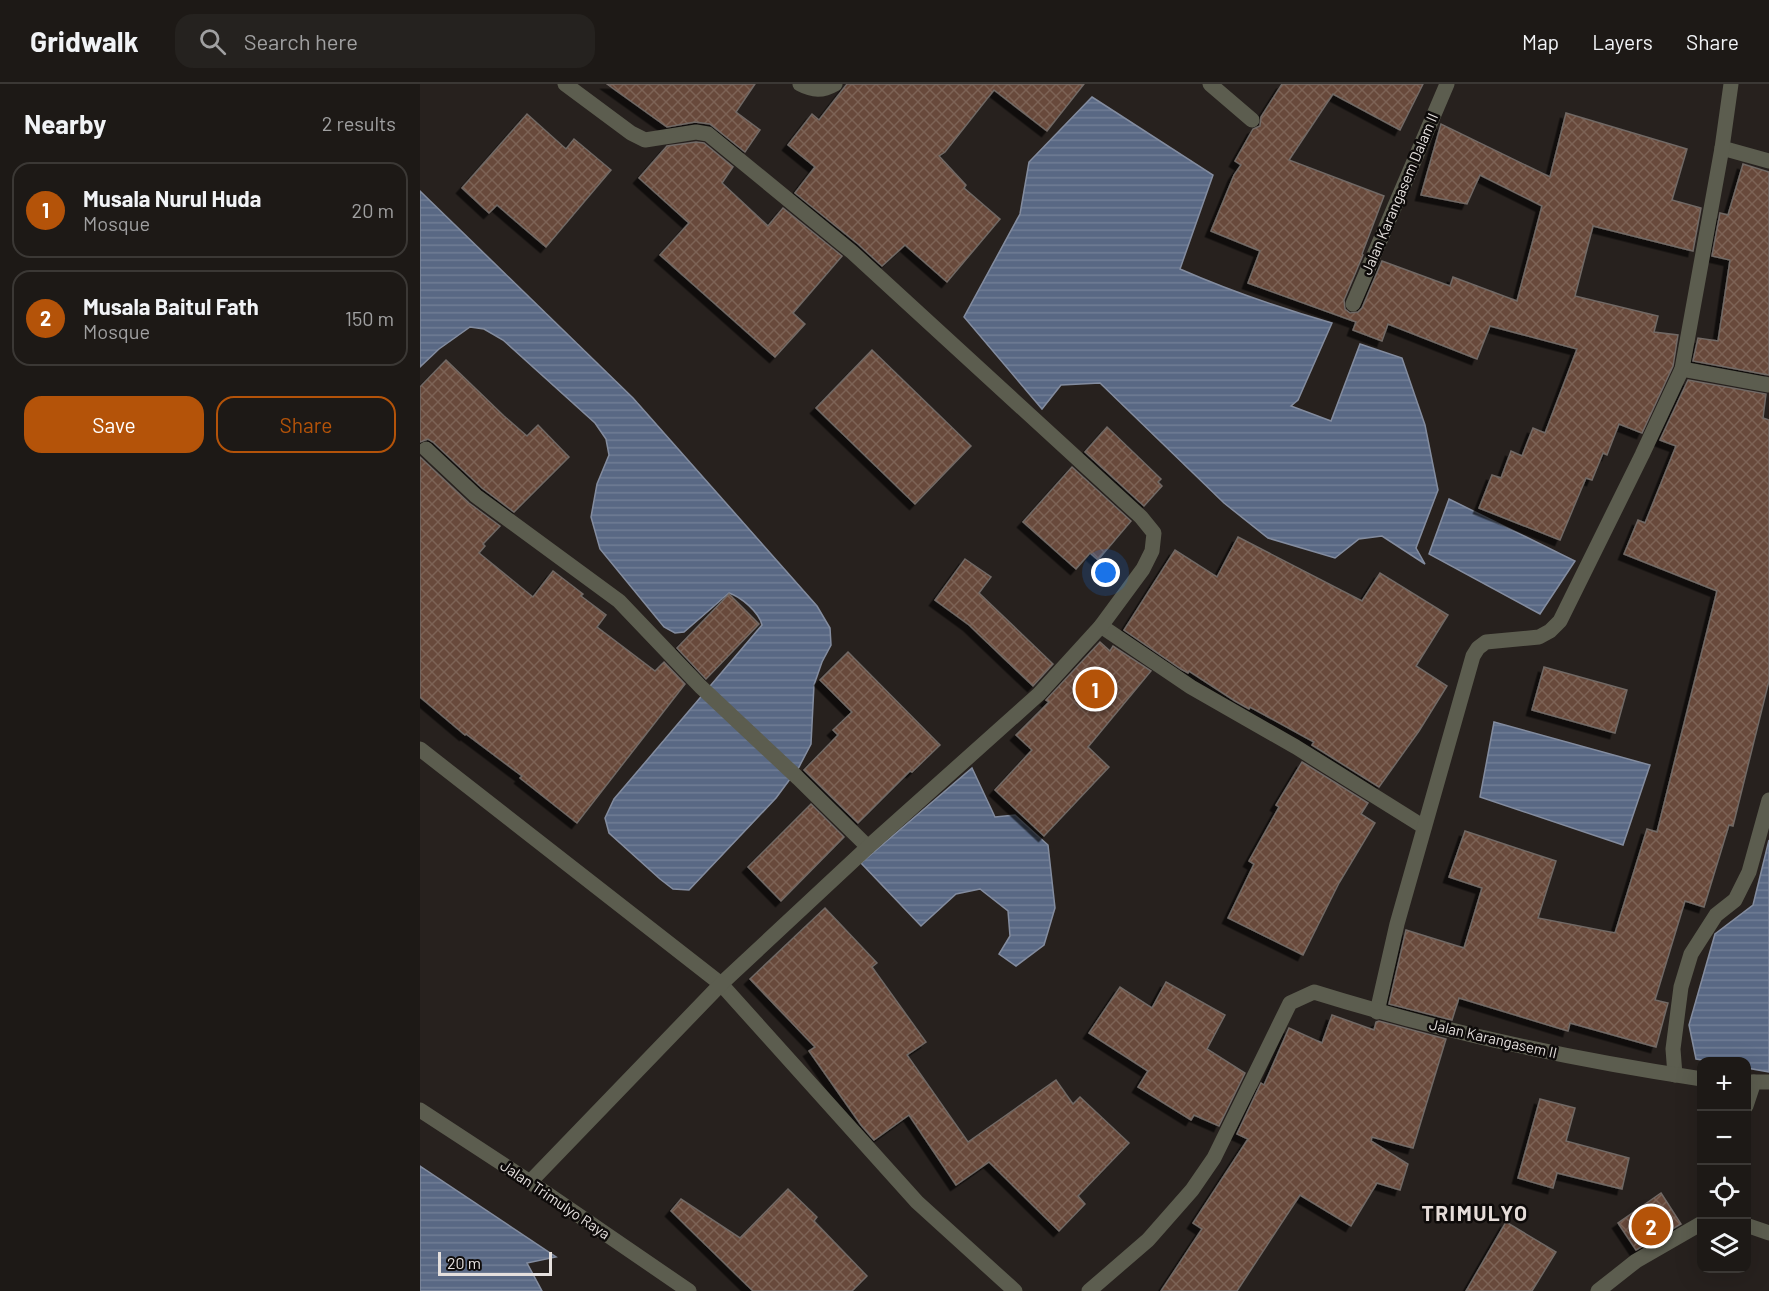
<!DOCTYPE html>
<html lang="en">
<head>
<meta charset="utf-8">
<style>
	:root { --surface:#1d1916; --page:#25221f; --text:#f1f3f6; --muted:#a0a0a1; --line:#3b3835; --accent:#b45309 }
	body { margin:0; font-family:Barlow,sans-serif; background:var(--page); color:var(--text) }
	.controls { position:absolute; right:18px; bottom:18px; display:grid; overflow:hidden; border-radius:12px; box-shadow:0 6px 24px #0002 }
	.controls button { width:54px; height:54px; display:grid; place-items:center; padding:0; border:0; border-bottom:2px solid var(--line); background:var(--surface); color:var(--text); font:30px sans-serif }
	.scale { position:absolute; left:18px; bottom:15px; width:114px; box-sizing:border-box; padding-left:6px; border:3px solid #e5e0de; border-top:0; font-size:16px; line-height:21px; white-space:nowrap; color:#e5e0de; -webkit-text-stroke:4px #0e0b0a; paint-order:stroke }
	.you { position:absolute; left:686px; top:489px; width:21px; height:21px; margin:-15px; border:4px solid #fff; border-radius:50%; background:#1a73e8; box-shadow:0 0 0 9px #1a73e833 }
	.badge { display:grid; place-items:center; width:39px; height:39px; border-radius:50%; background:var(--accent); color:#fff; font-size:20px; font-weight:700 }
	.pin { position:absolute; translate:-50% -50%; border:3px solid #fff; box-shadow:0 2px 6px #0006 }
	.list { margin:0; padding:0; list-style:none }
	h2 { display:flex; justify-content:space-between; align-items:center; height:78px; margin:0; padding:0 24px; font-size:26px }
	h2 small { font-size:20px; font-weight:400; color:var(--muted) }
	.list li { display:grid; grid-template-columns:39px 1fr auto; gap:18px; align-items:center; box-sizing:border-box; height:96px; margin:0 12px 12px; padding:0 12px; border:2px solid var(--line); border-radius:18px }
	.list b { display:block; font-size:22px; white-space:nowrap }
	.list p { margin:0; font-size:20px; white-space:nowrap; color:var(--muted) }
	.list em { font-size:20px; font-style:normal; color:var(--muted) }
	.actions { display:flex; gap:12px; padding:18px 24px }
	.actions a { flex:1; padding:14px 0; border:2px solid var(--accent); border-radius:18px; text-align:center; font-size:21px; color:var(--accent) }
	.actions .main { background:var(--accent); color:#fff }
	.icon { flex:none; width:33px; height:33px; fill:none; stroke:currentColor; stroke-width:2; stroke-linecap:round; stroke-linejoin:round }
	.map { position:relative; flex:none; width:1349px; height:1207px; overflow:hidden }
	header { display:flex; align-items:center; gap:36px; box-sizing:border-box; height:84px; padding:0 30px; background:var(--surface); border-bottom:2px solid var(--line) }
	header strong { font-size:28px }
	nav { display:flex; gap:33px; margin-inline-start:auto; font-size:21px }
	.search { width:420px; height:54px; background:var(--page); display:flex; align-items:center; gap:15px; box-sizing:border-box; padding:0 21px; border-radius:18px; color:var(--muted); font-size:22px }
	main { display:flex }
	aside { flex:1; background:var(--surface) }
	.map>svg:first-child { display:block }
	.water { fill:url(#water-rules); stroke:#838c9f; stroke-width:1.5 }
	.building { fill:url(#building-cross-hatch); stroke:#716965; stroke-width:1.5; filter:url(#shadow) }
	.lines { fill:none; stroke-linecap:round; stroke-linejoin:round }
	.street { stroke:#5c5d4f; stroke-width:15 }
	.labels { text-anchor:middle; stroke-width:5; stroke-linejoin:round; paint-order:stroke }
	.street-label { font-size:15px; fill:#e5e0de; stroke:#0e0b0a }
	.district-label { font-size:21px; font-weight:bold; letter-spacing:1.5px; fill:#e5dcd8; stroke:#0e0b0a }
</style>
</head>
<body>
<header>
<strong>Gridwalk</strong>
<div class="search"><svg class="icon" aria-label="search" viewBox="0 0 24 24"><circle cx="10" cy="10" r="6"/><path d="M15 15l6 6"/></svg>Search here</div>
<nav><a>Map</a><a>Layers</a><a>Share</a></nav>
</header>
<main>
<aside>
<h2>Nearby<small>2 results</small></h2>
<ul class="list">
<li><span class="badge">1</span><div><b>Musala Nurul Huda</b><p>Mosque</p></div><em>20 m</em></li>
<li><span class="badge">2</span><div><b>Musala Baitul Fath</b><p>Mosque</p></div><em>150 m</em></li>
</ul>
<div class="actions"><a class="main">Save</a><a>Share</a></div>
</aside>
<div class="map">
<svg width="1349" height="1207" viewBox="0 0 1349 1207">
	<defs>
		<pattern id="water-rules" width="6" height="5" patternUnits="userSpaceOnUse" patternTransform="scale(1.5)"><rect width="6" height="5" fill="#596884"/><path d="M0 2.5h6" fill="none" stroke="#717d95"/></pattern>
		<pattern id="building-cross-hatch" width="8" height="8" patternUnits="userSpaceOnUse" patternTransform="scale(1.5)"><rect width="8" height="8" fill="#67493a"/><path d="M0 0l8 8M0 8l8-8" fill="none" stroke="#7d6356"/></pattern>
		<filter id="shadow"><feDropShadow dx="-5.5" dy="5.5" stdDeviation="0" flood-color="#0009"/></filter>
	</defs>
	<rect width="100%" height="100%" fill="#27211e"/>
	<g class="water">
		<path d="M672 13 793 91 760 185C810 207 860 224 912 239L878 316 871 322 911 337 940 260 982 274 1005 341 1018 406 996 464 1005 480 962 452 939 455 915 474 848 454 804 419 680 299 641 301 622 325 544 233 600 130 609 78Z"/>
		<path d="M0 107 213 314 397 522 410 544 411 561 402 578 394 601 391 660 379 683 356 714 269 806 253 805 240 795 189 749 185 734 194 715 342 541C339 528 321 513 309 509L264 548 255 549 244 543 180 465 171 433 177 400 189 371 186 355 175 339 83 256 64 245 50 243 19 265 0 283Z"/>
		<path d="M1029 415 1155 477 1120 530 1009 470Z"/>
		<path d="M1074 638 1230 681 1203 761 1060 713Z"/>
		<path d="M552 684 575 733 595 731 628 761 635 824 624 861 596 882 579 870 590 852 588 827 560 805 536 810 501 842 441 779Z"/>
		<path d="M1349 756V988L1327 984 1326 978 1289 977 1276 975 1269 941 1295 850 1333 821Z"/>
		<path d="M0 1082 136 1173 107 1179 122 1207H0Z"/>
	</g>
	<g class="building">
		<path d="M187 0H335L316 28 340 46 325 68 290 40 275 38 247 43Z"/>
		<path d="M427 0H664L627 47 574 6 525 68 519 72 546 101 544 104 580 135 527 198 485 161 462 182 438 160 375 109 395 83 368 61 392 30 399 36Z"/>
		<path d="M862 0H1003L980 46 913 10 869 76 964 112 942 170 943 171 924 216 925 225 930 229 938 228 942 224 962 177 1030 202 1033 193 1097 217 1122 122 1060 91 1047 120 1001 111 1021 40 1130 93 1146 29 1267 65 1252 116 1281 124 1273 167 1173 142 1155 212 1238 232 1234 248 1258 251 1253 282 1222 349 1199 340 1187 371 1183 369 1172 396 1166 394 1140 456 1059 424 1072 391 1081 394 1091 367 1102 372 1113 344 1125 349 1157 265 1070 242 1057 275 968 240 962 257 933 246 936 238 828 199 840 167 791 147 814 91 821 81 815 77 833 45 840 42 841 33Z"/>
		<path d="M107 30 146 65 154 55 191 86 126 163 77 121 69 129 42 104Z"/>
		<path d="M276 58 284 59 313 83 302 99 348 142 363 124 422 172 373 229 385 240 355 273 240 171 269 139 219 94 247 62Z"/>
		<path d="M1323 80 1349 88V291L1273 277 1278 254 1298 257 1310 176 1292 172 1300 129 1308 131Z"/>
		<path d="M452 266 551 362 495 420 396 324Z"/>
		<path d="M26 276 84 332 107 352 118 341 149 373 94 428 62 404 13 358 8 355 0 358V303Z"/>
		<path d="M1268 296 1346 310 1343 334 1349 336V597L1313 742 1309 741 1284 823 1265 817 1235 916 1248 919 1236 963 1150 939 1148 947 1039 914 1032 936 969 920 986 846 1044 864 1062 804 1029 793 1045 747 1136 777 1118 834 1195 849 1227 745 1237 748 1297 507 1204 470 1218 436 1225 439 1256 362 1240 356Z"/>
		<path d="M687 343 741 395 738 398 742 402 724 422 665 368Z"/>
		<path d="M0 373 49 419 80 442 63 460 65 462 59 469 113 513 133 487 163 510 161 512 186 531 177 543 235 587 244 578 265 600 157 739 100 694 102 692 46 650 45 651 0 613Z"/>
		<path d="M652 383 711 437 678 476 670 469 656 485 603 438Z"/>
		<path d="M818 453 942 517 960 489 1028 531 996 582 1027 602 999 647 959 703 892 661 894 658 830 623 829 625 815 617 769 587 768 589 761 585 704 546 755 466 797 493Z"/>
		<path d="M545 475 571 493 559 509 633 580 613 602 549 541 515 516Z"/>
		<path d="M309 510 339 540 286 595 257 564Z"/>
		<path d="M680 558 690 567 693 562 731 587 668 663 689 683 624 752 575 706 612 666 596 651 629 618 626 616Z"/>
		<path d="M428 568 520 661 492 688 490 687 438 739 384 686 418 651 413 646 432 628 400 596Z"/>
		<path d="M1124 583 1207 606 1195 649 1112 626Z"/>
		<path d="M882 678 948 719 941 730 955 739 919 799 883 871 808 834 834 780 829 777 859 723 856 721Z"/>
		<path d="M391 720 424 753 361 817 328 783Z"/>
		<path d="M405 824 457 879 452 883 506 958 487 971 548 1058 636 996 653 1020 660 1013 709 1059 658 1112 665 1120 639 1147 569 1078 536 1101 489 1031 454 1056 441 1041 389 967 395 963 330 895Z"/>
		<path d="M746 898 805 931 787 965 825 989 799 1042 774 1031 771 1036 718 1003 728 987 669 949 700 903 732 924Z"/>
		<path d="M912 931 954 946 956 938 959 937 1026 955 993 1064 952 1053 951 1057 988 1080 980 1106 957 1099 931 1142 880 1111 817 1207H741L782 1145 773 1139 828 1055 817 1050 841 999 844 1001 869 944 902 959Z"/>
		<path d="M1120 1015 1155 1024 1146 1057 1209 1074 1202 1105 1137 1089 1133 1104 1098 1094Z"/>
		<path d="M368 1105 397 1133 394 1137 447 1192 432 1207H333L251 1127 261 1115 320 1154Z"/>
		<path d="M1241 1109 1261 1140 1216 1166 1198 1139Z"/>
		<path d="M1086 1138 1136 1168 1112 1207H1046Z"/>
	</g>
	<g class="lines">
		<g class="street">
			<path d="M380 0C393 7 403 7 415 0"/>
			<path d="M790 0 832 36"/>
			<path d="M1302 64 1349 77"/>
			<path d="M933 220 1027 0"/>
			<path d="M1262 285 1349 301"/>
			<path d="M6 365 56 412 199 517 281 603 378 694 448 763"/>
			<path d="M681 542 771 603 876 663 1004 743"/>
			<path d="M0 665 301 900 497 1118 595 1207"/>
			<path d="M957 928 977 840 1053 572 1058 564 1066 558 1119 553 1130 547 1140 537 1222 371 1262 285 1302 64 1311 0"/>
			<path d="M1255 991 1253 965 1261 903 1271 870 1296 831 1315 816 1329 788 1349 716"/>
			<path d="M1326 998H1349"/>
			<path d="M1326 1022 1334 998"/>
			<path d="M0 1026 110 1098 269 1207"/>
			<path d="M110 1098 301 900 448 763 619 610 681 542 723 485 732 467 734 449 721 433 432 168 288 50 276 48 225 56 211 49 145 0"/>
			<path d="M1326 1141 1349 1149"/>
			<path d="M669 1207 728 1156 772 1106 794 1074 870 919 894 908C1022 948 1149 975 1282 995"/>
			<path d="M1178 1207 1216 1177 1282 1139"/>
		</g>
	</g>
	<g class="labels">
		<g class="street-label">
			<text transform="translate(980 110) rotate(-67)" y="5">Jalan Karangasem Dalam II</text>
			<text transform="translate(1073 955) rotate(13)" y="5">Jalan Karangasem II</text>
			<text transform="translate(135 1116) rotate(34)" y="5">Jalan Trimulyo Raya</text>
		</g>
		<g class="district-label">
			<text x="1055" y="1137">TRIMULYO</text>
		</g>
	</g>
</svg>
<div class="controls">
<button>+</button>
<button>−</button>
<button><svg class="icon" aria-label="locate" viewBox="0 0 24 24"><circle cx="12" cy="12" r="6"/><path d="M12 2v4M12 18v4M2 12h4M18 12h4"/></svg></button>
<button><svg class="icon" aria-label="layers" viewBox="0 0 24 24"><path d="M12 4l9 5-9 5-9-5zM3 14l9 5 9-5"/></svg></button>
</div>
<div class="scale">20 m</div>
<div class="you"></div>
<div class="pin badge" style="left:675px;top:605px">1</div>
<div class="pin badge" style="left:1231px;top:1142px">2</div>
</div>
</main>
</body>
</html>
